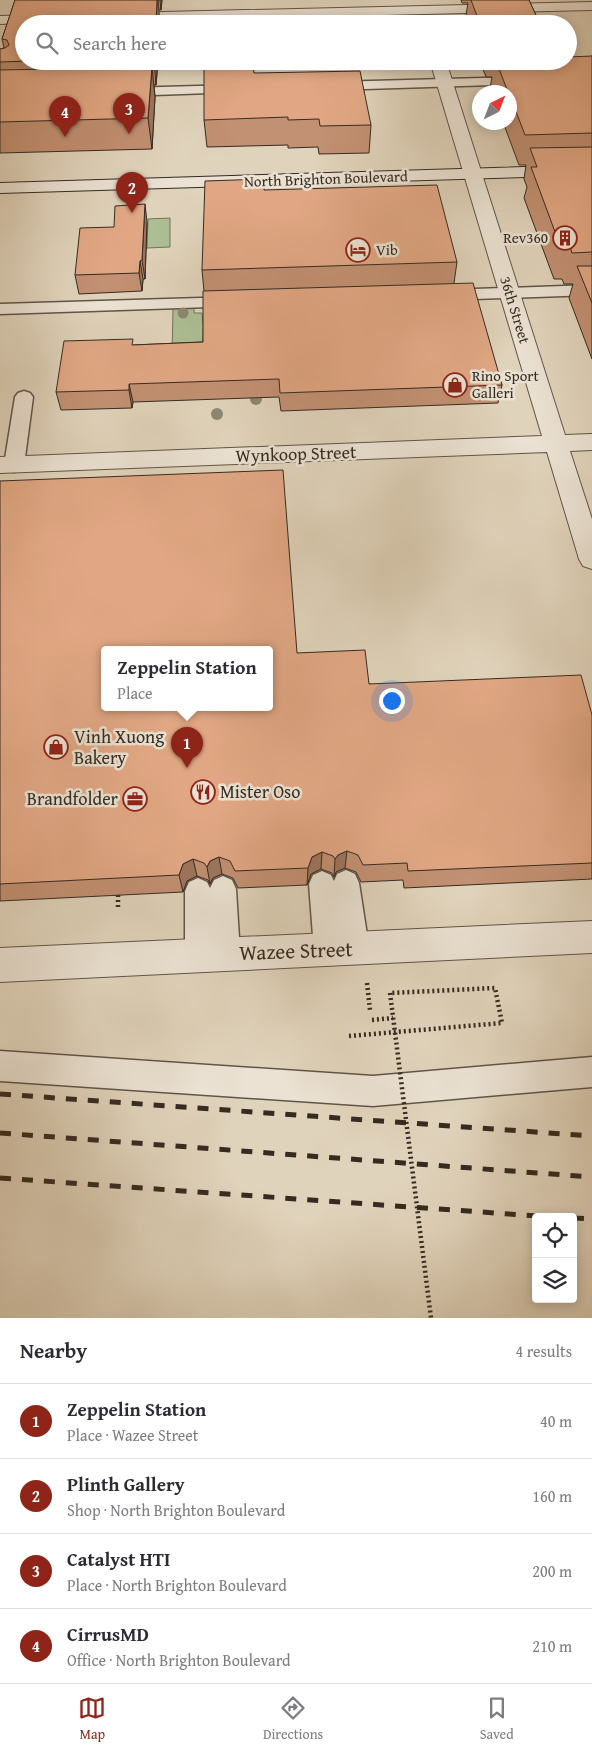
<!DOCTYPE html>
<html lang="en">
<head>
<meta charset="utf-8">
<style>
	:root { --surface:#fff; --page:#f7f7f7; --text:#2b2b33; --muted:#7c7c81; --line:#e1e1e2; --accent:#8f2418 }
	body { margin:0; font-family:"Gentium Book Plus",serif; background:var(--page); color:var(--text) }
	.controls { position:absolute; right:15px; bottom:15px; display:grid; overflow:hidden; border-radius:5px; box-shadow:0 2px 12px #0003 }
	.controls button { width:45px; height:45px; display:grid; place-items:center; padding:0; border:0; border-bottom:1px solid var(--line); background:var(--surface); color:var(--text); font:25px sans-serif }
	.compass { position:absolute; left:472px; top:85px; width:45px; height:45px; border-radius:50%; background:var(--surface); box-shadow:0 2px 12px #0003; rotate:42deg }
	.you { position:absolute; left:391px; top:700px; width:18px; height:18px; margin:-12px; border:4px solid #fff; border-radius:50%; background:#1a73e8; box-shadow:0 0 0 8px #1a73e833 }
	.badge { display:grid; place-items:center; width:32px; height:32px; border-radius:50%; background:var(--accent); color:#fff; font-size:16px; font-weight:700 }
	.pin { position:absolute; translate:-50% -41px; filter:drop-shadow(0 1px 2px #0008) }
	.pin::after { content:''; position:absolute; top:26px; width:18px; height:15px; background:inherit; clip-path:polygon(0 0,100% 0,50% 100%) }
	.popup { position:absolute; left:101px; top:646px; width:172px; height:65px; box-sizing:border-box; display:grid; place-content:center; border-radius:5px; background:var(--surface); filter:drop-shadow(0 1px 4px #0005); font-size:16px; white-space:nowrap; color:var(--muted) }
	.popup b { font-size:19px; color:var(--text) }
	.popup::after { content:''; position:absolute; left:50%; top:100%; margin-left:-10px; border:10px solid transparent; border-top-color:var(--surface) }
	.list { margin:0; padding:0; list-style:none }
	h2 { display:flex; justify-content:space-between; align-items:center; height:65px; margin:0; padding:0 20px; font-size:21px }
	h2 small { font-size:16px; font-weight:400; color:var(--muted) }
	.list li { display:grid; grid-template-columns:32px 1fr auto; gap:15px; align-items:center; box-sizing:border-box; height:75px; padding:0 20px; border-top:1px solid var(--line) }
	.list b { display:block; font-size:19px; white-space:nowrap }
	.list p { margin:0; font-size:16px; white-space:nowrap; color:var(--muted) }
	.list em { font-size:16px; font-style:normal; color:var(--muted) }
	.icon { flex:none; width:28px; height:28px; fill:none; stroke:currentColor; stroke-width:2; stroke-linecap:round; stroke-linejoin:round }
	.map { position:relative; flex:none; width:592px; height:1318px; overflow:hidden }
	.search { position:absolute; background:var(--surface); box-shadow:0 2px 12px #0003; left:15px; right:15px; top:15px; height:55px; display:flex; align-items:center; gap:12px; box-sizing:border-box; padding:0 18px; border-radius:28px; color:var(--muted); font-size:19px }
	.sheet { height:365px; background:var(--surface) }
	nav { display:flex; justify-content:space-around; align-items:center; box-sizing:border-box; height:70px; border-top:1px solid var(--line); background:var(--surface); font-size:14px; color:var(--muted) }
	nav a { display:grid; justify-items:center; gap:2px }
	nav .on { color:var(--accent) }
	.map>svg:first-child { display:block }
	.green { fill:#adbe94; stroke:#71745a }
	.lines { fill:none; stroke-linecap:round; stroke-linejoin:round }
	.lane-casing { stroke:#605548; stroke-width:3 }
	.street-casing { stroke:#605548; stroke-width:2 }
	.secondary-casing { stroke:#352b21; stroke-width:2 }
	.path { stroke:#352b21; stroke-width:4.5; stroke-dasharray:2 3; stroke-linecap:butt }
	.lane { fill:#ebe2d3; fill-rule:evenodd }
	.street { fill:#ebe2d3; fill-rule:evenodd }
	.secondary { fill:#ebe2d3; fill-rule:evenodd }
	.rail { stroke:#352b21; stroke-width:5; stroke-dasharray:11 11; stroke-linecap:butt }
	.path-bridge { stroke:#352b21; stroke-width:4.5; stroke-dasharray:2 3; stroke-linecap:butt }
	.tree { fill:#8f8773 }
	.wall { fill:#c29072; stroke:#352b21 }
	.shaded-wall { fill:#9e755c; stroke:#352b21 }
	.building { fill:#e1a784; stroke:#352b21; fill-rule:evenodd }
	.labels { text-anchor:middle; stroke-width:5; stroke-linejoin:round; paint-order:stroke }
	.far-street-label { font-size:15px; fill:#352b21; stroke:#ebe2d3 }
	.far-poi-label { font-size:15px; fill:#352b21; stroke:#ebe2d3; text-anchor:start }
	.street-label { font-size:18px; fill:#352b21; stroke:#ebe2d3 }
	.poi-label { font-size:18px; fill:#352b21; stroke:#ebe2d3; text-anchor:start }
	.near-street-label { font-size:21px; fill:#352b21; stroke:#ebe2d3 }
</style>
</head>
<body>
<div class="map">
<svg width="592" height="1318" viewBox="0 0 592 1318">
	<rect width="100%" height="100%" fill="#e0d3bb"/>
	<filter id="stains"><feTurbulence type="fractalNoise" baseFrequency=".004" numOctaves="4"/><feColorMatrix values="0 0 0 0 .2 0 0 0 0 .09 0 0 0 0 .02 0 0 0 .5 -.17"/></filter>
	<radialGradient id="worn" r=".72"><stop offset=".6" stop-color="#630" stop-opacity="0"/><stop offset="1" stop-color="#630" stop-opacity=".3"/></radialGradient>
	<g class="green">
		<path d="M170 218V247L147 248 148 219Z"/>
		<path d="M194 307V313H202L203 324 223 323 237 355 172 358 173 308Z"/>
	</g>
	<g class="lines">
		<g class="lane-casing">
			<g id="lane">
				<path d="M521 77 526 78 527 81 526 84 333 90 327 86 333 82Z"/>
				<path d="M234 85 240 89 239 92 126 96 119 92 126 88Z"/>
				<path d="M592 285V295L446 300 440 298 438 295 440 292 446 290Z"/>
				<path d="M234 297 240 298 242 302 240 306 0 314V304Z"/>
				<path d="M24 391 30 393 33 397 24 465 21 470 14 472 7 470 4 465 15 397 18 393Z"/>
				<path d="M346 870 355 874 359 883 369 948 365 958 355 962 345 958 342 949 338 959 328 963 318 959 314 949 309 884 313 875 322 871 331 875 334 881 337 874Z"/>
				<path d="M223 876 232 880 236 889 240 954 236 964 226 968 216 964 213 955 209 966 199 970 189 966 185 956V891L189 882 198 878 207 882 210 888 214 880Z"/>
				<path d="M0 1051 373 1076 592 1057V1087L373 1106 0 1081Z"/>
			</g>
		</g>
		<g class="street-casing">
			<g id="street">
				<path d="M592 2V10L121 21 116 20 114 17 116 14 121 13Z"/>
				<path d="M46 15 51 16 53 19 51 22 0 24V16Z"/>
				<path d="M430 61H446L565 435 592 434V450L570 451 592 519V569L583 566 579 559 547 452 0 473V457L542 436Z"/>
				<path d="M592 921V953L0 982V948Z"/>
			</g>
		</g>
		<g class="secondary-casing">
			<path id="secondary" d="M592 165V175L0 193V183Z"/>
		</g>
		<g class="path">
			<path d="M118 895V910"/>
			<path d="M367 983 370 1010"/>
			<path d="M372 1020 393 1018"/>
			<path d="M349 1036 502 1023 495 988 390 993"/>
		</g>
		<use href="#lane" class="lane"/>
		<use href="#street" class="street"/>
		<use href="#secondary" class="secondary"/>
		<g class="rail">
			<path d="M0 1094 592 1136"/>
			<path d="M0 1133 592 1177"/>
			<path d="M0 1178 552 1217"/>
			<path d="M573 1218 592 1219"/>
		</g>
		<path class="path-bridge" d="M390 993 431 1318"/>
	</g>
	<g class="tree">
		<circle cx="183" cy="313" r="5.5"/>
		<circle cx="256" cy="399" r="6"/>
		<circle cx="217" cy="414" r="6"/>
	</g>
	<g class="wall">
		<path d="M15 0H162L161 10H159L24 61H158L156 85H154L155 97 152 149 0 153V49L4 48 2 39Z"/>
		<path d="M461 0H529L540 24H467V17L466 15 468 3H462Z"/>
		<path d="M592 56V359L569 298 573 284H564L562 279H554L524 198 527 187 524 179 526 165H519L503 122H510V92H492L490 88 492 77H486L480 61H568Z"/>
		<path d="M254 73 371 125 369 153 319 154 318 147 288 148V145L207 147 204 120Z"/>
		<path d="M264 190 457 262 454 283 502 385 498 403 281 411 279 397 133 402 132 408 61 410 56 392 134 345 203 342 204 291 202 270Z"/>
		<path d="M147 222 145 279H143L142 291 79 294 75 275 114 227Z"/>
		<path d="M0 481 297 653 369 684 592 715V879L404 888 403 880 361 882 356 872 345 868 336 872 334 877 332 873 321 869 311 874 307 885 238 888 233 878 222 874 213 878 210 884 208 880 197 876 187 881 183 892 0 901Z"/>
	</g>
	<g class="shaded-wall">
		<path d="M157 0H158L160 24H156Z"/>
		<path d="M160 0H162L161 10Z"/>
		<path d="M154 61H158L156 85Z"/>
		<path d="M152 67 155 97 152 149 148 118Z"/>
		<path d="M145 204 147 222 145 279 142 260Z"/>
		<path d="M140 261 143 279 142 291 139 273Z"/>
		<path d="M129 384 133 402 132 408 129 390Z"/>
		<path d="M347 851 345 868 336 872 334 877 335 859 338 855Z"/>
		<path d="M322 852 321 869 311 874 307 885 308 868 312 857Z"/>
		<path d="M219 857 222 874 213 878 210 884 207 867 210 861Z"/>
		<path d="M193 859 197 876 187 881 183 892 179 875 183 864Z"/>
	</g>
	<g class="building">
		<path d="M15 0H157L156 24H24V61H28L0 62V49L5 48 9 45 7 40 2 39Z"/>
		<path d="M471 0H529L540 24H480Z"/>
		<path d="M592 56V133L525 135 510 96V92H508L496 61H568V57Z"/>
		<path d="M152 67 148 118 0 122V70Z"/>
		<path d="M253 67 254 73 360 71 371 125 320 126 319 119 288 120V117L204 120V68Z"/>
		<path d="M592 147V252L572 253 570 247 561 248 531 167H537L530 148Z"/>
		<path d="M264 179V190L437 185 457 262 202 270 205 181Z"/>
		<path d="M145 204 142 260 140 261 139 273 75 275 80 228 114 227 115 206Z"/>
		<path d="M577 266H592V303Z"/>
		<path d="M473 283 502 385 280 393 279 379 129 384V390L56 392 64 341 133 339 132 345 203 342V291Z"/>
		<path d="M283 470 297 653 365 650 369 684 581 675 592 715V863L408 871 407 863 363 865 358 855 347 851 338 855 335 859 333 856 322 852 312 857 308 868 235 871 230 861 219 857 210 861 207 867 204 863 193 859 183 864 179 875 0 884V481ZM104 649H270V707H104Z"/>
	</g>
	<defs>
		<g id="building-ring" transform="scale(1.25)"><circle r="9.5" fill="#ebe2d3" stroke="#8f2418" stroke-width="1.5"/><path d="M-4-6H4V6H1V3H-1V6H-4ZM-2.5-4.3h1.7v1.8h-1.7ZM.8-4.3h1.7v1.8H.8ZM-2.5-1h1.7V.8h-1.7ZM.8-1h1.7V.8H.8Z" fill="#8f2418"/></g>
		<g id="hotel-ring" transform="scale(1.25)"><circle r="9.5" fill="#ebe2d3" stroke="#8f2418" stroke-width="1.5"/><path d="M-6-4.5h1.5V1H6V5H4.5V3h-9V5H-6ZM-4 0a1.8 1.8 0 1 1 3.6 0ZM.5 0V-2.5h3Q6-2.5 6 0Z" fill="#8f2418"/></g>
		<g id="shop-ring" transform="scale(1.25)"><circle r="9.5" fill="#ebe2d3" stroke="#8f2418" stroke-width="1.5"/><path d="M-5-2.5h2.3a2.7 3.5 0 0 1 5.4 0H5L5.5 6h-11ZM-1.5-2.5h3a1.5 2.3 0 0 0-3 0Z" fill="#8f2418"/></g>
		<g id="restaurant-ring" transform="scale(1.25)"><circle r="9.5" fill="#ebe2d3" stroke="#8f2418" stroke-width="1.5"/><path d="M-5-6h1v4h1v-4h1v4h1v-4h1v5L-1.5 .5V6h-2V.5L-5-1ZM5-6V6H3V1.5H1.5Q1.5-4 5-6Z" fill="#8f2418"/></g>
		<g id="office-ring" transform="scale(1.25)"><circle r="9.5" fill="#ebe2d3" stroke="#8f2418" stroke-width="1.5"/><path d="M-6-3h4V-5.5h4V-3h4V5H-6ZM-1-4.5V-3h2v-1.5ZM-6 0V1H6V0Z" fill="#8f2418"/></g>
	</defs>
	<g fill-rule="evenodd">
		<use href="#building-ring" x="565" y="238"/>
		<use href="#hotel-ring" x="358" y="250"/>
		<use href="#shop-ring" x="455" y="385"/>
		<use href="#shop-ring" x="56" y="747"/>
		<use href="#restaurant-ring" x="203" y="792"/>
		<use href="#office-ring" x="135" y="799"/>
	</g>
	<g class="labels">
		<g class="far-street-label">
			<text transform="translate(326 179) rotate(-2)" y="5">North Brighton Boulevard</text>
			<text transform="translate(515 310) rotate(73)" y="5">36th Street</text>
		</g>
		<g class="far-poi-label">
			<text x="548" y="243" text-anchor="end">Rev360</text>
			<text x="376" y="255">Vib</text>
			<text x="472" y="381">Rino Sport<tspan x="472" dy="17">Galleri</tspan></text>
		</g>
		<g class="street-label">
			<text transform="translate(296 454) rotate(-2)" y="6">Wynkoop Street</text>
		</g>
		<g class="poi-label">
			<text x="74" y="743">Vinh Xuong<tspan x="74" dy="21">Bakery</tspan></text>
			<text x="220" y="798">Mister Oso</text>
			<text x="118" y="805" text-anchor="end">Brandfolder</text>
		</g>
		<g class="near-street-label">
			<text transform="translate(296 951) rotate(-2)" y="7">Wazee Street</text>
		</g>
	</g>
	<rect width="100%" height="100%" filter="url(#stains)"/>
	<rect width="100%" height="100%" fill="url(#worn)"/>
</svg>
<div class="controls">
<button><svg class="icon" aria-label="locate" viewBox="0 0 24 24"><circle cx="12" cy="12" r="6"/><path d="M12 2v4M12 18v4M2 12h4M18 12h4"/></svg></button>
<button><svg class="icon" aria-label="layers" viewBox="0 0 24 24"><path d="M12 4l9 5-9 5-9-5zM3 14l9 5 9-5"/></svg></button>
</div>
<svg class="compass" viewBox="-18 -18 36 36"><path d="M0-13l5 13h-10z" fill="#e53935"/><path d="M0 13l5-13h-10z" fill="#7c7c81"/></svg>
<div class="you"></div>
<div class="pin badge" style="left:187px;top:768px">1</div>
<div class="popup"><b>Zeppelin Station</b>Place</div>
<div class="pin badge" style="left:132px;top:213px">2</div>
<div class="pin badge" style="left:129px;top:134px">3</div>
<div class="pin badge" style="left:65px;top:137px">4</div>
<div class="search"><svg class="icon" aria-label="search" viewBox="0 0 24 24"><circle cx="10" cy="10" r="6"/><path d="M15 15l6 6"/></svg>Search here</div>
</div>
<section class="sheet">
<h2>Nearby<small>4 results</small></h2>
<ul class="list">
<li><span class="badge">1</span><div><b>Zeppelin Station</b><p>Place · Wazee Street</p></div><em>40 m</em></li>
<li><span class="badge">2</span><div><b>Plinth Gallery</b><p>Shop · North Brighton Boulevard</p></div><em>160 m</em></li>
<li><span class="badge">3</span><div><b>Catalyst HTI</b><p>Place · North Brighton Boulevard</p></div><em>200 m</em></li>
<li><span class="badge">4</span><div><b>CirrusMD</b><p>Office · North Brighton Boulevard</p></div><em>210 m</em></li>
</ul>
</section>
<nav>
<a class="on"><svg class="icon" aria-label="map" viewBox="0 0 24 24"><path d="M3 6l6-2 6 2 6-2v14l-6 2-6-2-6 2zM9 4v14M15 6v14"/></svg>Map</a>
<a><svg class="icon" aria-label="directions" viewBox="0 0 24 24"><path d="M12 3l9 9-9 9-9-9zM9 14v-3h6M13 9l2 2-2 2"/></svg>Directions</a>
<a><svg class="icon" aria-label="saved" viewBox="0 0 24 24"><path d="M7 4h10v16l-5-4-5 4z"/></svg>Saved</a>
</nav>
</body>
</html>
